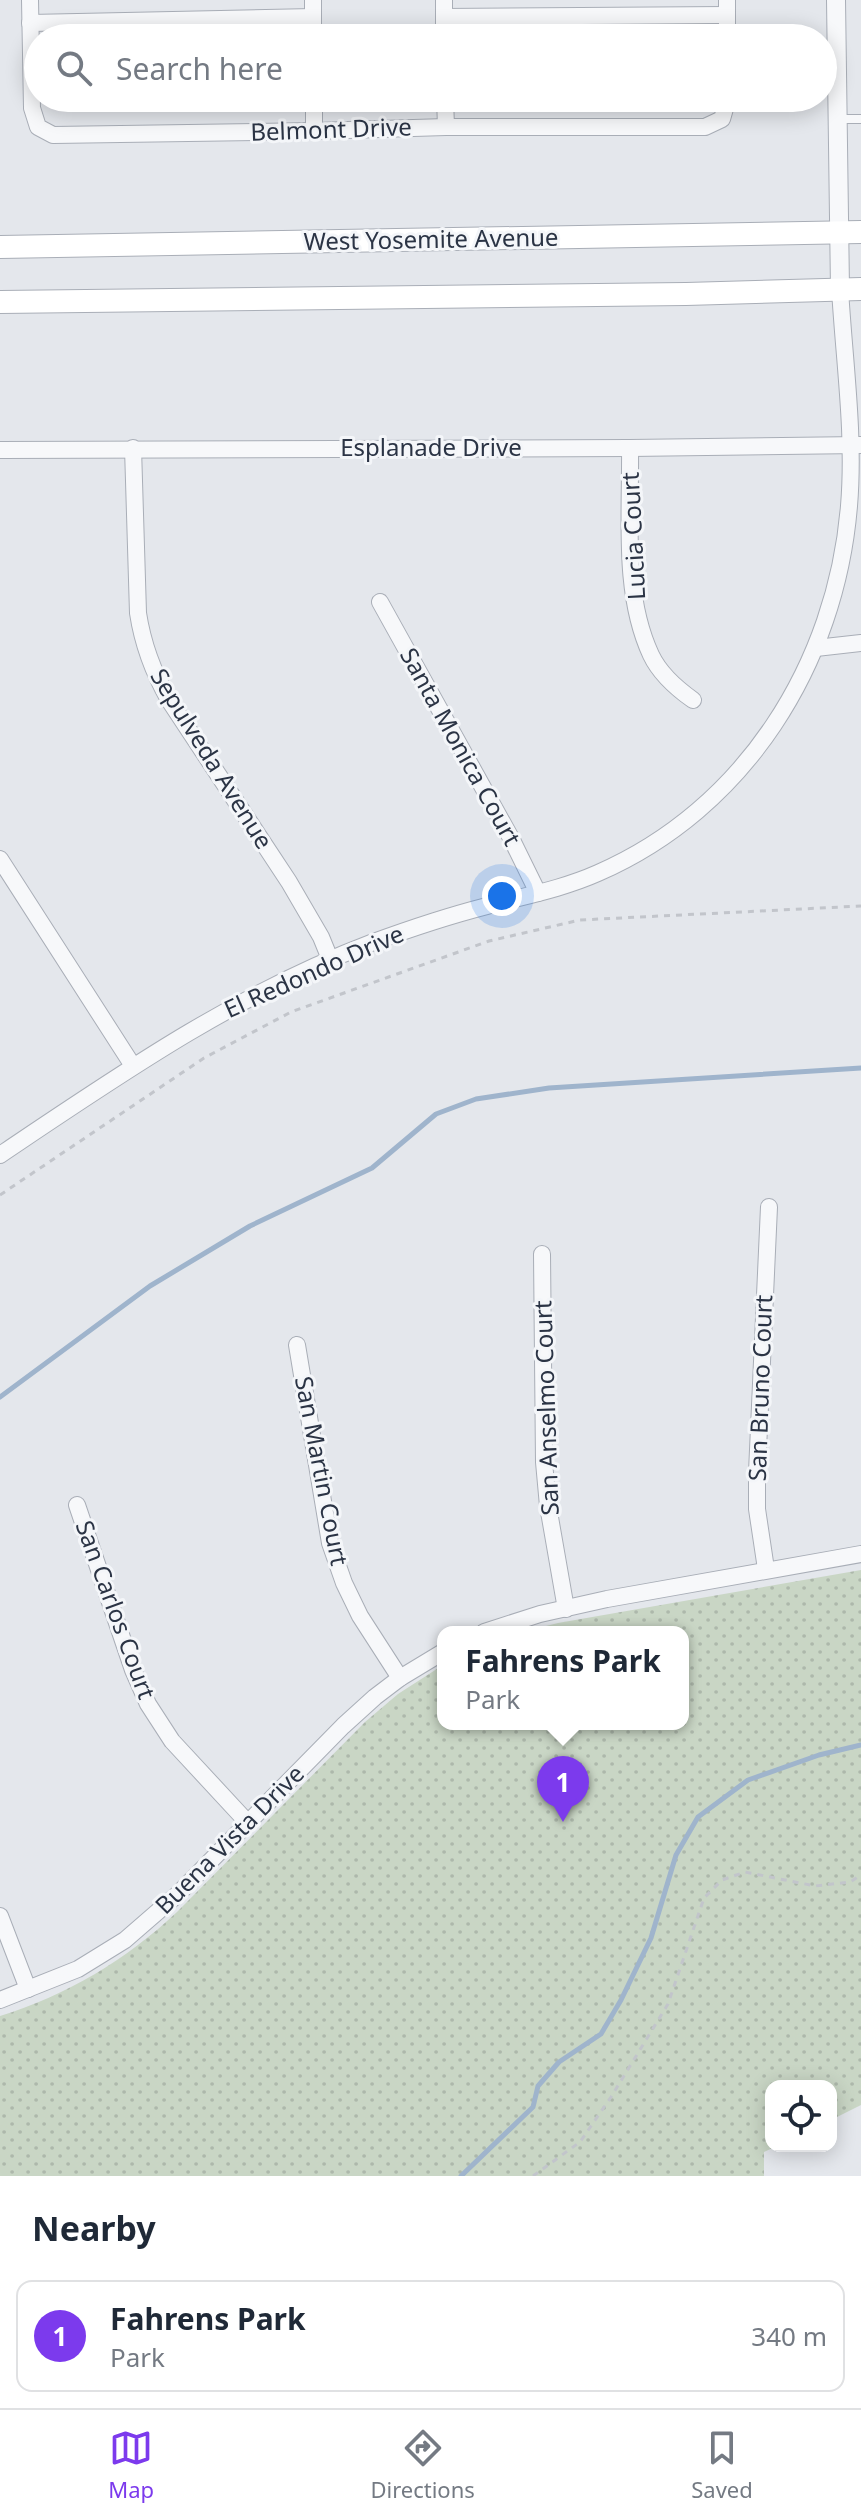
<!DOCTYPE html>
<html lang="en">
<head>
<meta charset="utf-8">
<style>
	:root { --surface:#fff; --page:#f6f6f7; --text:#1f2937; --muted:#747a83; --line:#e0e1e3; --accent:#7c3aed }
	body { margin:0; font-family:"Noto Sans",sans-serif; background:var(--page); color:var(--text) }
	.controls { position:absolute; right:24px; bottom:24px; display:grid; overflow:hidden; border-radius:16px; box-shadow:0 4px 20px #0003 }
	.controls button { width:72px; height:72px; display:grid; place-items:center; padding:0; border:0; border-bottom:2px solid var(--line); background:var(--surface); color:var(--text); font:40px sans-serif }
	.you { position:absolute; left:502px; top:896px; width:28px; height:28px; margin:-20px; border:6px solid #fff; border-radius:50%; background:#1a73e8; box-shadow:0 0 0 12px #1a73e833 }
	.badge { display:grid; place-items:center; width:52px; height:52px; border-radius:50%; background:var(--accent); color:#fff; font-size:26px; font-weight:700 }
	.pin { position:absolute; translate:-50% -66px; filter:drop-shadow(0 2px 4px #0008) }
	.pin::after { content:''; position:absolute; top:42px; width:28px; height:24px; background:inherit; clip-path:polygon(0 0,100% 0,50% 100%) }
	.popup { position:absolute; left:437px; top:1626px; width:252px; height:104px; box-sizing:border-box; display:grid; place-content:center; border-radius:16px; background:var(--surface); filter:drop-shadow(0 2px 6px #0005); font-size:26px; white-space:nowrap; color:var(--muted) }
	.popup b { font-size:30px; color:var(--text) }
	.popup::after { content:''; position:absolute; left:50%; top:100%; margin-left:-16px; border:16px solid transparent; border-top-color:var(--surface) }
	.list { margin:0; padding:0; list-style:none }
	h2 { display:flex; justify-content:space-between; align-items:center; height:104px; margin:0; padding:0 32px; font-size:34px }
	h2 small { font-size:26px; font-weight:400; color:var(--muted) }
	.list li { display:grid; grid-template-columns:52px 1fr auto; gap:24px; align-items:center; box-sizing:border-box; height:112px; margin:0 16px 16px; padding:0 16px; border:2px solid var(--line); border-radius:16px }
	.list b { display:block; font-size:30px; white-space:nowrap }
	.list p { margin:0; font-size:26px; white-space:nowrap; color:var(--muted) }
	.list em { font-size:26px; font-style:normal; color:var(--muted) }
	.icon { flex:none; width:44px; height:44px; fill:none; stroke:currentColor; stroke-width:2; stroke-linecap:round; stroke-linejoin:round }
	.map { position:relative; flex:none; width:861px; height:2176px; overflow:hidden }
	.search { position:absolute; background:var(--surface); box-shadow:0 4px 20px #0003; left:24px; right:24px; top:24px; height:88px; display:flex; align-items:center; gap:20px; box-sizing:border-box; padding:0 28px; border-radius:44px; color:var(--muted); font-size:30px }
	.sheet { height:232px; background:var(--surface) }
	nav { display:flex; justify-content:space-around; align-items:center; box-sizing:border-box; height:112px; border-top:2px solid var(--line); background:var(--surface); font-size:22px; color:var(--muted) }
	nav a { display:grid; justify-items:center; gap:4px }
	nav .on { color:var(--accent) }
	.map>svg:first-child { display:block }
	.park { fill:url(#park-dots) }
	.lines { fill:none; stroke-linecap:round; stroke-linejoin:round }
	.stream { stroke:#9fb4cc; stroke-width:5 }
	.service-casing { stroke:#a9aeb7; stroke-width:10 }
	.minor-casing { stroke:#a9aeb7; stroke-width:18 }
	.tertiary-casing { stroke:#a9aeb7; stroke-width:20 }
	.secondary-casing { stroke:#a9aeb7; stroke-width:24 }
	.path { stroke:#c2c5cb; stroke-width:3; stroke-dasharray:6 6; stroke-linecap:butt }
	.service { stroke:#f7f8fa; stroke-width:8 }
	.minor { stroke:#f7f8fa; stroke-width:16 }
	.tertiary { stroke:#f7f8fa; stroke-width:18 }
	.secondary { stroke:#fff; stroke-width:22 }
	.labels { text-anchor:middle; stroke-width:6; stroke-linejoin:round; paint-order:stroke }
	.street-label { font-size:24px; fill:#2b3445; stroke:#f4f6f9 }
</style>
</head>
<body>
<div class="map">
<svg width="861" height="2176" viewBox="0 0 861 2176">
	<defs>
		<pattern id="park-dots" width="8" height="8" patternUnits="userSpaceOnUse" patternTransform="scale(2)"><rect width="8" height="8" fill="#c9d6c5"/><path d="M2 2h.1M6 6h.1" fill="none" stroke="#adb8ab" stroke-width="1.8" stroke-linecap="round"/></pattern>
	</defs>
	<rect width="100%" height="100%" fill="#e4e7ec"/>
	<path class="park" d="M861 1570V2105L831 2120V2086H771V2146H777L764 2152V2176H0V2016C67 1995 126 1960 177 1912L365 1722 398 1694 443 1665V1724H683V1632H522L558 1623Z"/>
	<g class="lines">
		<g class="stream">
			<path d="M0 1397 150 1286 250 1226 372 1168 436 1114 476 1099 549 1088 861 1068"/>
			<path d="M461 2176 533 2107 538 2086 559 2062 601 2034 621 2000 651 1938 676 1855 698 1817 748 1780 819 1755 861 1745"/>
		</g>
		<g class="service-casing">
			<path id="service" d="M839 119H861"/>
		</g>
		<g class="minor-casing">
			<g id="minor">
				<path d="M30 0 32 108 38 127 53 135 314 131 446 127H705L722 119 728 98"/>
				<path d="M313 0V38"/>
				<path d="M444 0V38"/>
				<path d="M727 0V38"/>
				<path d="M444 17 727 15"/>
				<path d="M30 23 313 17"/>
				<path d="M314 98V131"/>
				<path d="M445 98 446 127"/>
				<path d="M133 448 138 613C143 646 153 672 169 700L289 882 321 937 330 959"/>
				<path d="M630 448C631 515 622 593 651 655 660 674 676 688 693 700"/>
				<path d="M0 450 630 448 861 445"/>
				<path d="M380 602 511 838 538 893"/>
				<path d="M816 648 861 643"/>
				<path d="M0 859 133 1066"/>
				<path d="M0 1155C119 1075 236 994 371 943 409 929 448 916 487 906 524 896 562 889 598 873 745 809 836 664 849 506 855 434 844 360 840 289"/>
				<path d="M542 1254 544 1462 548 1506 566 1609"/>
				<path d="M297 1345 330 1543 344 1583 360 1616 400 1678"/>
				<path d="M77 1505 133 1670 148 1704 172 1741 248 1823"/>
				<path d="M766 1569 757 1509V1472L769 1207"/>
				<path d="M484 1632 540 1614 607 1599 861 1554"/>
				<path d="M0 1916 28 1989"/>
				<path d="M0 2000 78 1969 125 1940 178 1894 343 1726 375 1697 400 1678 443 1652"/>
			</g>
		</g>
		<g class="tertiary-casing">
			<path id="tertiary" d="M836 0 840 289"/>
		</g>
		<g class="secondary-casing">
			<g id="secondary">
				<path d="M0 247 861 232"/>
				<path d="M0 302 686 294 861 289"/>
			</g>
		</g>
		<g class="path">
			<path d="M0 1195 204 1058 291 1012 489 941 580 920 861 906"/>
			<path d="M533 2176 580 2142 611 2097 668 2004 704 1898 722 1880 745 1872 815 1886 850 1882 861 1875"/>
		</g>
		<use href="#service" class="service"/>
		<use href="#minor" class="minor"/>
		<use href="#tertiary" class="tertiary"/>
		<use href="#secondary" class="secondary"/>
	</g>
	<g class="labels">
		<g class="street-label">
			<text transform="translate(331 130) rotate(-2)" y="8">Belmont Drive</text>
			<text transform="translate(431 240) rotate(-1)" y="8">West Yosemite Avenue</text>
			<text x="431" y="456">Esplanade Drive</text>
			<text transform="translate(634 536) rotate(-93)" y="8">Lucia Court</text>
			<text transform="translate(460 747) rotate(61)" y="8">Santa Monica Court</text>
			<text transform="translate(211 759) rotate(58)" y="8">Sepulveda Avenue</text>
			<text transform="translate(314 972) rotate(-24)" y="8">El Redondo Drive</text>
			<text transform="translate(761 1388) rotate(-88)" y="8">San Bruno Court</text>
			<text transform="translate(547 1408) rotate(-92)" y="8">San Anselmo Court</text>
			<text transform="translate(321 1471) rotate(79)" y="8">San Martin Court</text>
			<text transform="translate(115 1610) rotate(70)" y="8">San Carlos Court</text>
			<text transform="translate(230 1840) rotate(-45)" y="8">Buena Vista Drive</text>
		</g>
	</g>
</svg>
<div class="controls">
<button><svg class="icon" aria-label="locate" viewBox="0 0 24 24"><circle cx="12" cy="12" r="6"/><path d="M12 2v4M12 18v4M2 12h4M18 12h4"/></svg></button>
</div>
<div class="you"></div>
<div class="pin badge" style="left:563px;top:1822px">1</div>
<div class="popup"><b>Fahrens Park</b>Park</div>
<div class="search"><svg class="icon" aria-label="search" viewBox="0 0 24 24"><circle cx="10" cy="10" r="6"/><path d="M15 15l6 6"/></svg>Search here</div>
</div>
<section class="sheet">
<h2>Nearby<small></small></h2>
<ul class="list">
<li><span class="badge">1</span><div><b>Fahrens Park</b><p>Park</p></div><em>340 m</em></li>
</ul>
</section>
<nav>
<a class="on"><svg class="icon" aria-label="map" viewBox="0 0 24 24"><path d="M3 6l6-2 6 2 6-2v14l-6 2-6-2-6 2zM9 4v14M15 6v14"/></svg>Map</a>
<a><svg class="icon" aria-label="directions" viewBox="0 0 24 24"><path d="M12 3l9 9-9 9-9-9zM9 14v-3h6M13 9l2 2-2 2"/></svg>Directions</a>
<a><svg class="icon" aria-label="saved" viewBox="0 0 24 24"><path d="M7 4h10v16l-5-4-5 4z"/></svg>Saved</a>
</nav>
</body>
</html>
